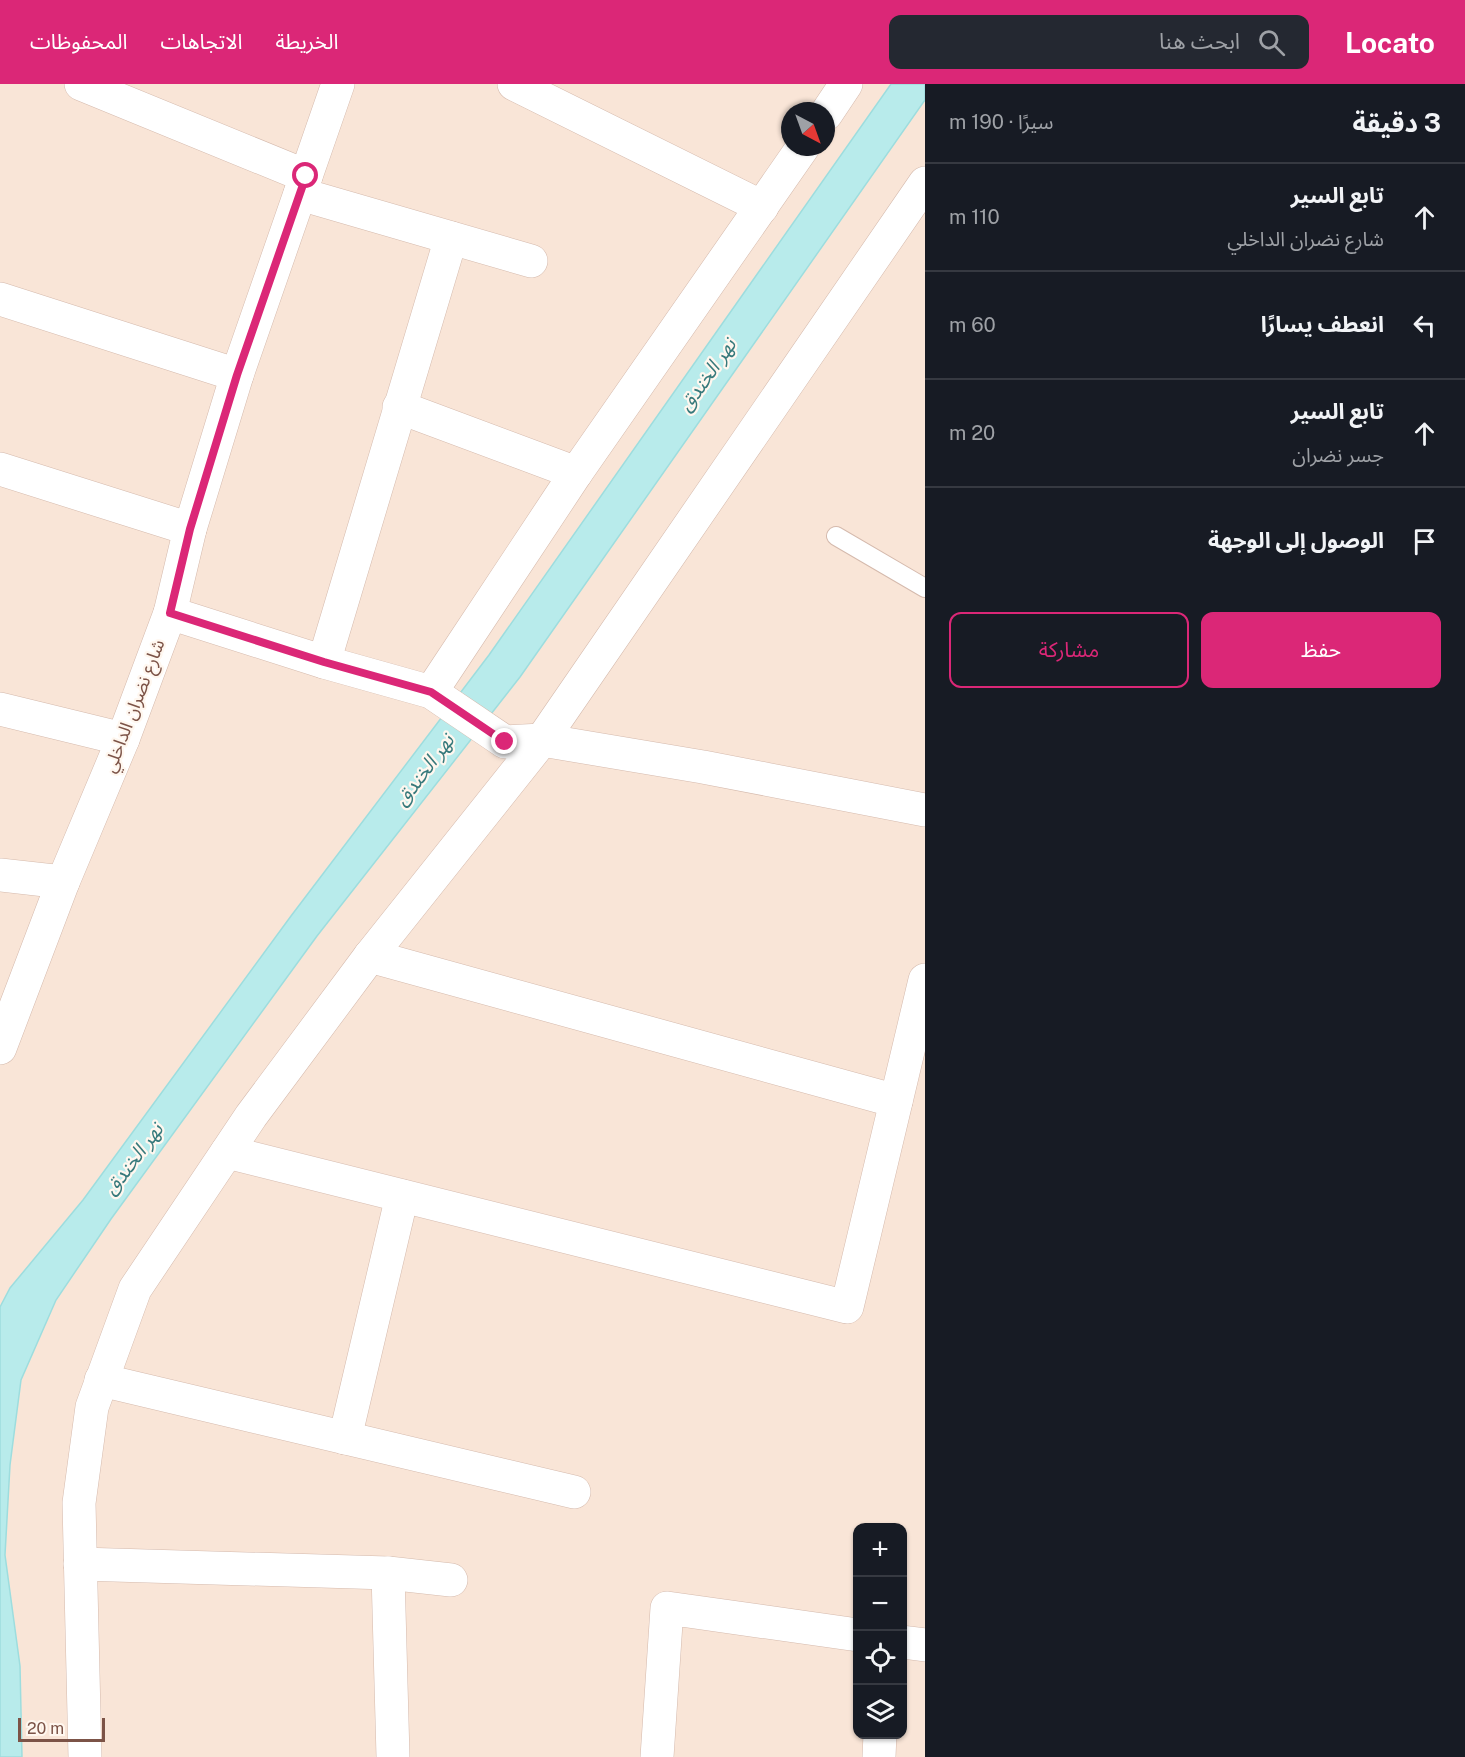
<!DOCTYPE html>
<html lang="ar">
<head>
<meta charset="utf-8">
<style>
	:root { --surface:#171b24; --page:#242831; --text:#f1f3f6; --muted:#9ea1a6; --line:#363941; --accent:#db2777 }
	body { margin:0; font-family:"Public Sans","Noto Sans Arabic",sans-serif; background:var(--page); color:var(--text); direction:rtl }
	.controls { position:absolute; right:18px; bottom:18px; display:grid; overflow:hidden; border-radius:12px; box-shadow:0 2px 4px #0004 }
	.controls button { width:54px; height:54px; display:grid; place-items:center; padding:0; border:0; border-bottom:2px solid var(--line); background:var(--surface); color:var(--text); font:30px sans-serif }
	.compass { position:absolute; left:781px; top:18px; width:54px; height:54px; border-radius:50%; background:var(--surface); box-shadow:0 2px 4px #0004; rotate:139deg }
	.scale { position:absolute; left:18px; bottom:15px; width:87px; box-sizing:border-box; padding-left:6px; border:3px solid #7c5347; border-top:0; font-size:16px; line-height:21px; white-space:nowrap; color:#7c5347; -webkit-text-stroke:4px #fff7ef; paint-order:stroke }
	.stop { position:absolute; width:18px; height:18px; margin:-14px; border:4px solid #db2777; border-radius:50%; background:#fff }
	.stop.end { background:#db2777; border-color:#fff; box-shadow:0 2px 6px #0008 }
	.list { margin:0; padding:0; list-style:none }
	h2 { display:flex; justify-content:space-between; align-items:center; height:78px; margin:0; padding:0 24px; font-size:26px }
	h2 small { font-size:20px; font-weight:400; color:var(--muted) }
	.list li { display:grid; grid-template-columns:39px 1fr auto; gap:18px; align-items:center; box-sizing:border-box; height:108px; padding:0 24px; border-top:2px solid var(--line) }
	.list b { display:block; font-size:22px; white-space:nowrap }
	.list p { margin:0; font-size:20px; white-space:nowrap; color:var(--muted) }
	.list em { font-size:20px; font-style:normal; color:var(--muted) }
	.actions { display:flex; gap:12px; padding:18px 24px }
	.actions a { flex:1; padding:14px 0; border:2px solid var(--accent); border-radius:12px; text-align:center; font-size:21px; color:var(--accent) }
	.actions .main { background:var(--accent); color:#fff }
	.icon { flex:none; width:33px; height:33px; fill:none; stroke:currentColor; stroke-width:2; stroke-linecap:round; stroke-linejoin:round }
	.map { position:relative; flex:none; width:925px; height:1673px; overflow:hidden; direction:ltr }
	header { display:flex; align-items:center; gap:36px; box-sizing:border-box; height:84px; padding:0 30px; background:var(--accent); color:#fff }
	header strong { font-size:28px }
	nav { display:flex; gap:33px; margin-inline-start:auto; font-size:21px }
	.search { width:420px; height:54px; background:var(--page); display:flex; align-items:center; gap:15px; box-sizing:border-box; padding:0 21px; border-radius:12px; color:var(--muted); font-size:22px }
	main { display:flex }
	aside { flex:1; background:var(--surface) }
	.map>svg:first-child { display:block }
	.residential { fill:#f9e5d7; fill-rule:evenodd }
	.water { fill:#b8ebeb; stroke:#9dddde; stroke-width:1.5 }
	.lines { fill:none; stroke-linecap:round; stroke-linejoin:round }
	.service-casing { stroke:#d5baad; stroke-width:20 }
	.minor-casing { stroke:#d5baad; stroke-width:34 }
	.tertiary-casing { stroke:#d5baad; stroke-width:34 }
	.service { stroke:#fff; stroke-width:18 }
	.minor { stroke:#fff; stroke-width:33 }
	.tertiary { stroke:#fff; stroke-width:33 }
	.route { stroke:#db2777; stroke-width:8 }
	.labels { text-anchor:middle; stroke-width:4.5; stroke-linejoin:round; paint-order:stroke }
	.street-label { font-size:18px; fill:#7c5347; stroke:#fff7ef }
	.water-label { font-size:20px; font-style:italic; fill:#36797b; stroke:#fff7ef }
</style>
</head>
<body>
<header>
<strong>Locato</strong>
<div class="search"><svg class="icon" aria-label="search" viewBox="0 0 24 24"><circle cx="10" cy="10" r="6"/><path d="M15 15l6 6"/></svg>ابحث هنا</div>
<nav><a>الخريطة</a><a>الاتجاهات</a><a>المحفوظات</a></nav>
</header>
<main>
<aside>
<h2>3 دقيقة<small>سيرًا · 190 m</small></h2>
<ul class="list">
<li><svg class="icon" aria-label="ahead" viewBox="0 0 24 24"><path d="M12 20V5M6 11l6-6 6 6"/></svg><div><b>تابع السير</b><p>شارع نضران الداخلي</p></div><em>110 m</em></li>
<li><svg class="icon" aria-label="left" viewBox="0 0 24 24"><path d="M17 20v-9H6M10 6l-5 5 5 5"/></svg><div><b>انعطف يسارًا</b></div><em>60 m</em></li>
<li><svg class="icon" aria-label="ahead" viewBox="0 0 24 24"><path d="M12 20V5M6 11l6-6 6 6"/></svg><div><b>تابع السير</b><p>جسر نضران</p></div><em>20 m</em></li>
<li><svg class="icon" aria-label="arrive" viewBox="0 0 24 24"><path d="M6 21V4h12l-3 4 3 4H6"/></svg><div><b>الوصول إلى الوجهة</b></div></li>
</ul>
<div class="actions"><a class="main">حفظ</a><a>مشاركة</a></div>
</aside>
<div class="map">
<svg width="925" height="1673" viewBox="0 0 925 1673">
	<rect width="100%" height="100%" fill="#fff2e7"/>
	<path class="residential" d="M0 0H925V1673H0ZM790 27H826V63H790ZM858 1444H902V1650H858Z"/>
	<path class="water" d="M891 0H925V16L520 593 317 852 111 1135 56 1216 21 1296 10 1381 5 1471 20 1582 22 1673H0V1223L10 1204 83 1116 291 832 489 571Z"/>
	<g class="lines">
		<g class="service-casing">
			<path id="service" d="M836 452 925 504"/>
		</g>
		<g class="minor-casing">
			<g id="minor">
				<path d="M81 0 306 92"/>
				<path d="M514 0 762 123"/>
				<path d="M826 30 846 0"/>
				<path d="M300 110 531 177"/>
				<path d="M0 215 237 291"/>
				<path d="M399 323 576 389"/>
				<path d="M0 385 190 445"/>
				<path d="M170 529 324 578 431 608 505 658 542 656 703 683 925 726"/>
				<path d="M324 578 451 154"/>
				<path d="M431 608 576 389 803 63"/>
				<path d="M0 625 123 655"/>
				<path d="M0 791 63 798"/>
				<path d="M370 872 896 1017"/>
				<path d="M227 1068 847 1223 925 896"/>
				<path d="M101 1296 574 1408"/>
				<path d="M345 1354 402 1112"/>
				<path d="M80 1480 388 1489 451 1496"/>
				<path d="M388 1489 393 1673"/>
				<path d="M902 1558 925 1561"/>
				<path d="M85 1673 79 1419 92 1323 135 1205 251 1032 370 872 542 656 925 99"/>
				<path d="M657 1673 667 1524 858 1551"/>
				<path d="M879 1673 880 1650"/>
			</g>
		</g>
		<g class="tertiary-casing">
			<path id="tertiary" d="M0 964 63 798 123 655 170 529 190 445 237 291 338 0"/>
		</g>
		<use href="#service" class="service"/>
		<use href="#minor" class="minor"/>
		<use href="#tertiary" class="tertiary"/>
	</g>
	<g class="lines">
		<path class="route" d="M306 92 237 291 190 445 170 529 324 578 431 608 505 658"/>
	</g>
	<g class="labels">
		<g class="street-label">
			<text transform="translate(134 622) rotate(-69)" y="6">شارع نضران الداخلي</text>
		</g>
		<g class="water-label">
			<text transform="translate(707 291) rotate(-55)" y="7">نهر الخندق</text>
			<text transform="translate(424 686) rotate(-53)" y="7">نهر الخندق</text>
			<text transform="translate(133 1075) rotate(-53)" y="7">نهر الخندق</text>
		</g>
	</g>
</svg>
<div class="controls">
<button>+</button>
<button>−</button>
<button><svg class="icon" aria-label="locate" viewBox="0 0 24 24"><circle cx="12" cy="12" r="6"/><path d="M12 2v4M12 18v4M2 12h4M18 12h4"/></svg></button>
<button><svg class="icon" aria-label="layers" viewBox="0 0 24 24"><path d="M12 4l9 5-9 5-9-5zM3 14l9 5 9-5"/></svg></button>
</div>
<svg class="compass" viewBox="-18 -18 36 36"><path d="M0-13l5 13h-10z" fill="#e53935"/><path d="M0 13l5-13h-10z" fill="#9ea1a6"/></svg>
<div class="scale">20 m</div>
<div class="stop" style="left:306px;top:92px"></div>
<div class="stop end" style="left:505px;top:658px"></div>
</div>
</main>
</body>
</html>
